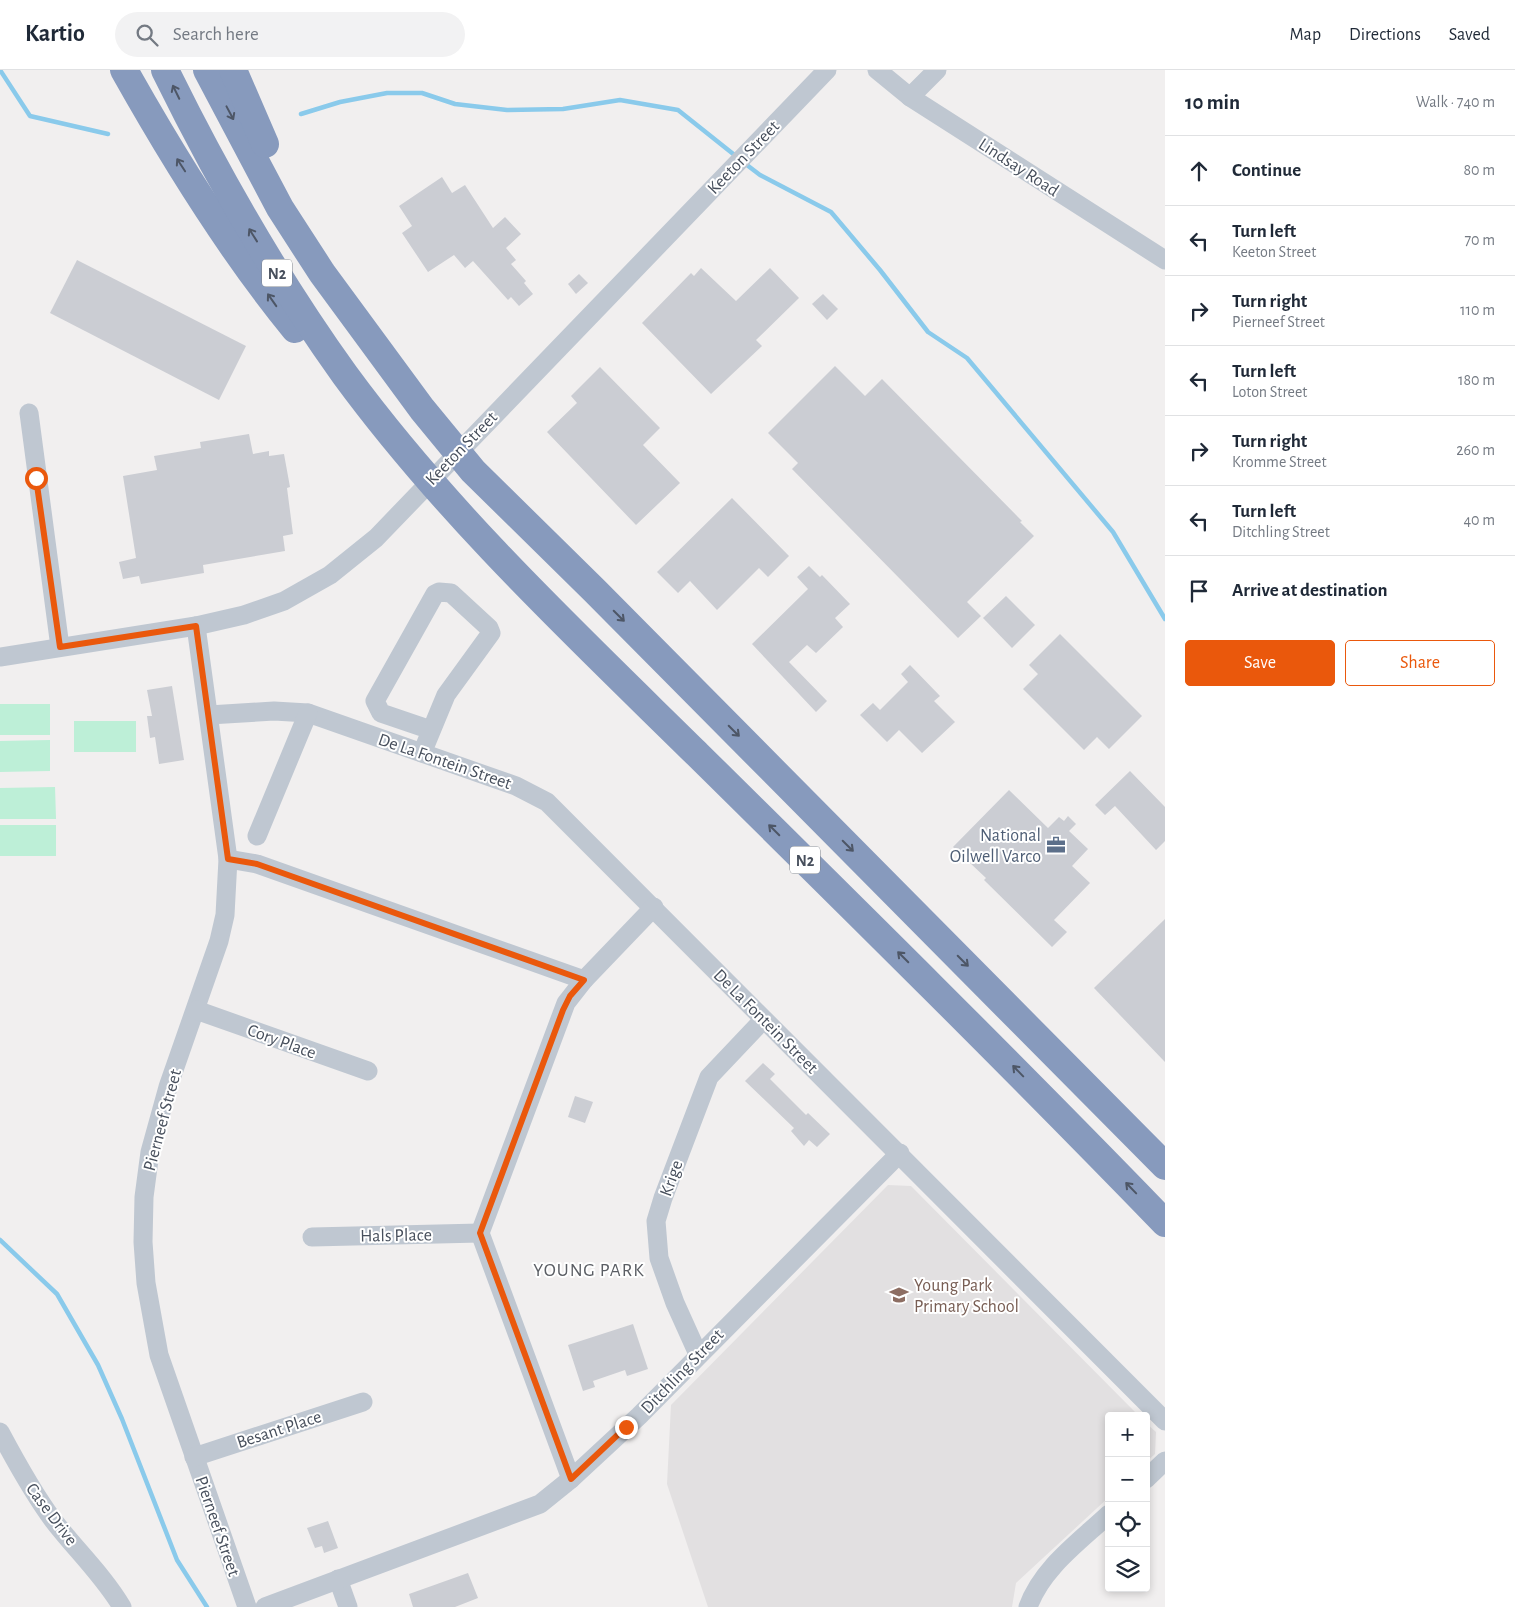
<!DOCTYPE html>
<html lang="en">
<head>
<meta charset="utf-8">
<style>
	:root { --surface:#fff; --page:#f2f2f3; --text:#1f2937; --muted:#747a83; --line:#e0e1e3; --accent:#ea580c }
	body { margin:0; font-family:"Alegreya Sans",sans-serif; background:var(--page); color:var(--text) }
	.controls { position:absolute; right:15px; bottom:15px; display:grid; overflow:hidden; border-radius:5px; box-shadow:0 2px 8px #0003 }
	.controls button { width:45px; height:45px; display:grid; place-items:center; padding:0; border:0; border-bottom:1px solid var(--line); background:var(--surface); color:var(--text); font:25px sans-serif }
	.stop { position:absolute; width:15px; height:15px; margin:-11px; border:4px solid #ea580c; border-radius:50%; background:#fff }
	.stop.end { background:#ea580c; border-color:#fff; box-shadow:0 1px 5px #0008 }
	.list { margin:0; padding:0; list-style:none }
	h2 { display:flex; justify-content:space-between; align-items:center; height:65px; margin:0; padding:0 20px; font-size:21px }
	h2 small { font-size:16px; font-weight:400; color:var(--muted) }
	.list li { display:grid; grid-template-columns:32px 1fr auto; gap:15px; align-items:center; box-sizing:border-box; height:70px; padding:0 20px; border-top:1px solid var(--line) }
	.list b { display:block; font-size:19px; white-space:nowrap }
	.list p { margin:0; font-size:16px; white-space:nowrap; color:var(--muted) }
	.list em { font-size:16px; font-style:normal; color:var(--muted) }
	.actions { display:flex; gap:10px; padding:15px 20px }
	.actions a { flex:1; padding:11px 0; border:1px solid var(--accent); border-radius:5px; text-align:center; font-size:18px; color:var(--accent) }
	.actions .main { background:var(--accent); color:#fff }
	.icon { flex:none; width:28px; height:28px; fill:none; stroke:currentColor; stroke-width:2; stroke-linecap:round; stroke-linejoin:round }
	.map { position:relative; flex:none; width:1165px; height:1537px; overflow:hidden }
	header { display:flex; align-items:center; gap:30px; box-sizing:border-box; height:70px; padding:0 25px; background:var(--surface); border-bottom:1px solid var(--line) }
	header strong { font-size:24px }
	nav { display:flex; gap:28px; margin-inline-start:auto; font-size:18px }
	.search { width:350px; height:45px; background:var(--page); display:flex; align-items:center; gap:12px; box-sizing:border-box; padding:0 18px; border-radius:28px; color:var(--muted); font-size:19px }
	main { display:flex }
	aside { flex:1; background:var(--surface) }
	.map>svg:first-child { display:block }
	.education { fill:#e2e0e1 }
	.green { fill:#bdefd7 }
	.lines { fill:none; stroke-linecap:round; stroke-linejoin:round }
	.stream { stroke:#8acaeb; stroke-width:4.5 }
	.building { fill:#cbcdd3 }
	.minor { stroke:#bfc7d1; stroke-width:19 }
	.highway { stroke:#879abd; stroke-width:28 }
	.oneway { stroke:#4d5666 }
	.route { stroke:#ea580c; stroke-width:6 }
	.labels { text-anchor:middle; stroke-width:4; stroke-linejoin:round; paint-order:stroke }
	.shield { fill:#fff; stroke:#7e848d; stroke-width:1 }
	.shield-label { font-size:16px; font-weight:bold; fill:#474f5c }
	.street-label { font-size:18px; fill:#474f5c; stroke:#fff }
	.service-label { font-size:18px; fill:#4e5e75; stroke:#fff; text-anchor:end }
	.education-label { font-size:18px; fill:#785e54; stroke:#fff; text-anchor:start }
	.neighbourhood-label { font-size:19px; letter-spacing:1px; fill:#5b5e64; stroke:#fff }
</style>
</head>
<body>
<header>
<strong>Kartio</strong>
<div class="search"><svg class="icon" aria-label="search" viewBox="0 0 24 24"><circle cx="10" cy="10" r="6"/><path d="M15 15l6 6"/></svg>Search here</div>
<nav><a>Map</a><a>Directions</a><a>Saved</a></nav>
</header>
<main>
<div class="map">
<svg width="1165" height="1537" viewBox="0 0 1165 1537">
	<rect width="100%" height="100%" fill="#f1efef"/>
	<g class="education">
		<path d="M888 1115 911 1116 1139 1346H1109V1427L1016 1513 1012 1537H708L667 1414 671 1335Z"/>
		<path d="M1146 1353 1156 1362 1155 1384 1146 1392Z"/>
	</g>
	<g class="green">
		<rect x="0" y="634" width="50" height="31"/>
		<rect x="74" y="651" width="62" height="31"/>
		<path d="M50 670V701L0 702V671Z"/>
		<path d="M55 717 56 749H0V718Z"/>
		<rect x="0" y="755" width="56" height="31"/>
	</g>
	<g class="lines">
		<g class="stream">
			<path d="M0 0 30 46 108 64"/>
			<path d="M301 44 340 32 387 23H422L455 34 507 40 563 39 620 30 678 40 737 87"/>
			<path d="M743 92 760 105 831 142 880 200 928 262 967 288 1113 462 1165 549"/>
			<path d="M0 1170 57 1224 98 1295 122 1349 177 1490 207 1537"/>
		</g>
	</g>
	<g class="building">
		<path d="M442 107 452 123 465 115 493 158 505 147 521 164 506 178 516 190 511 194 526 211 524 213 533 224 519 236 511 227 508 230 473 191 465 198 454 185 428 202 402 163 412 156 399 136Z"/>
		<path d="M77 190 246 276 219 330 50 243Z"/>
		<path d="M701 198 736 231 770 198 799 228 756 270 762 276 711 324 642 253 691 203 694 206Z"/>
		<path d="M579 204 588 213 576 224 568 214Z"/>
		<path d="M823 224 838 239 827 250 812 234Z"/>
		<path d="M835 296 865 326 882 309 1022 451 1020 452 1034 466 967 532 981 546 958 568 792 399 798 393 768 363Z"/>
		<path d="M600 297 660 358 643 375 680 413 636 455 547 362 577 333 571 326Z"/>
		<path d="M249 364 253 384 269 381V386L284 384 290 417 287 418 293 464 283 466 285 481 203 495 204 503 141 514 139 506 123 509 119 492 136 488 123 406 157 400 154 386 201 378 200 372Z"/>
		<path d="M732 428 789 486 768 507 759 498 717 540 690 511 678 523 657 502Z"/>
		<path d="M809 496 820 507 822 505 850 534 835 548 843 557 816 583 807 575 789 592 827 631 816 642 752 574 808 519 797 507Z"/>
		<path d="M1006 526 1035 555 1012 578 983 548Z"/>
		<path d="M1060 564 1142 646 1109 679 1097 667 1084 680 1023 619 1038 604 1029 595Z"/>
		<path d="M910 595 940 626 934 631 955 652 922 683 899 660 887 672 860 645 873 633 880 640 908 612 901 604Z"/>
		<path d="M172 616 184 690 159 694 155 667 150 668 147 646H152L147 620Z"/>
		<path d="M1130 701 1165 737V771L1156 780 1115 736 1105 745 1095 735Z"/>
		<path d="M1009 720 1048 758 1059 747 1064 751 1068 746 1076 754 1069 761 1088 779 1072 796 1090 813 1054 850 1067 862 1052 877 984 810 986 808 953 777Z"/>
		<path d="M1165 849V992L1094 918Z"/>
		<path d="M763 993 775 1004 770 1009 806 1045 808 1043 830 1064 817 1077 809 1070 804 1076 791 1061 794 1058 745 1011Z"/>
		<path d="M575 1026 593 1032 585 1053 568 1047Z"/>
		<path d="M633 1254 648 1299 627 1306 625 1300 593 1311 595 1317 583 1321 568 1275Z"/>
		<path d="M328 1451 338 1478 324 1483 322 1476 315 1478 307 1458Z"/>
		<path d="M468 1503 478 1528 455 1537H413L409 1524Z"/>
	</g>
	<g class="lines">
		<g class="minor">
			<path d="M877 0 910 27 1165 190"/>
			<path d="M910 27 937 0"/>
			<path d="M29 343 60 577"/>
			<path d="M196 556 228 789 225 845 219 871 168 1017 150 1082 144 1127 143 1172 146 1213 159 1285 247 1537"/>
			<path d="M0 587 196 556 244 545 284 531 330 505 376 468 827 0"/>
			<path d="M209 645 274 641 308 643 516 716 547 732 1165 1351"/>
			<path d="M422 683 446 625 491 563 489 558 451 523 439 522 435 524 375 631 381 643 431 660"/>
			<path d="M257 766 308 643"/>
			<path d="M228 789 257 794 584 910"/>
			<path d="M196 940 368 1001"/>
			<path d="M312 1167 480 1163"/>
			<path d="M698 1284 675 1233 659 1188 656 1151 663 1128 709 1007 763 950"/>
			<path d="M0 1362C16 1392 33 1423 53 1450 76 1480 103 1505 122 1537"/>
			<path d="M194 1387 363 1332"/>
			<path d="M571 1409 480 1163 566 933 584 910 654 837"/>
			<path d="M1146 1409 1165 1391"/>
			<path d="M338 1509 348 1537"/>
			<path d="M265 1537 540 1434 571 1409 639 1346 900 1083"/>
			<path d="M1028 1537C1042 1498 1079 1472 1109 1444"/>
		</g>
		<g class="highway">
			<path d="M124 0C174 89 230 180 295 259"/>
			<path d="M165 0C217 106 276 209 345 305 447 444 574 563 696 683 854 839 1011 994 1165 1153"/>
			<path d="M207 0 280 138 322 203 422 339 473 401 594 520 1165 1096"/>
			<path d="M233 0 265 74"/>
		</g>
	</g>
	<defs><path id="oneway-shaft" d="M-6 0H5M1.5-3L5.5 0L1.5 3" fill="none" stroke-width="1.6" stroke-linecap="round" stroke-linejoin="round" transform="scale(1.25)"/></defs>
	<g class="oneway">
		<use href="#oneway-shaft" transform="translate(176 22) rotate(-116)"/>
		<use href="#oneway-shaft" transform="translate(230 43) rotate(62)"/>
		<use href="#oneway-shaft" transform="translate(181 95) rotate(-123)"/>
		<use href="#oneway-shaft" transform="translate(253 165) rotate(-122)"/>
		<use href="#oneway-shaft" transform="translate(272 230) rotate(-125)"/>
		<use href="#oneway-shaft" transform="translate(619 546) rotate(45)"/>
		<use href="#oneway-shaft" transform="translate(734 661) rotate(45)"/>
		<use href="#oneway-shaft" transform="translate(774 760) rotate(-135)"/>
		<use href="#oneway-shaft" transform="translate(848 776) rotate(45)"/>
		<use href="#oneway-shaft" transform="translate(903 887) rotate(-135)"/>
		<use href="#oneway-shaft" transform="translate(963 891) rotate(45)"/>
		<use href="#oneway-shaft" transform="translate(1018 1001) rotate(-134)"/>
		<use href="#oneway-shaft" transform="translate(1131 1118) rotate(-134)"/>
	</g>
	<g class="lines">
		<path class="route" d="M36 408 60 577 196 556 228 789 257 794 584 910 570 926 563 940 480 1163 571 1409 626 1357"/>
	</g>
	<defs>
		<g id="office-bare" transform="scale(1.5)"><path d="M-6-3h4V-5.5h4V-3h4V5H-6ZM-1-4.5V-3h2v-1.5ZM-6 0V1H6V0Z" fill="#5c6f8a" stroke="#fff" stroke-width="2.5" paint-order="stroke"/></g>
		<g id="school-bare" transform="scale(1.5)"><path d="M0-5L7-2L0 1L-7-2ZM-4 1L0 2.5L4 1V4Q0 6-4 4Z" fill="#8d6e63" stroke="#fff" stroke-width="2.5" paint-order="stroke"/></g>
	</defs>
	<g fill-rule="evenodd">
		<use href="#office-bare" x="1056" y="775"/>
		<use href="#school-bare" x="899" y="1225"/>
	</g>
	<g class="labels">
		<g class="shield">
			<rect x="262" y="189.5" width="30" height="27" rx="4"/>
			<rect x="790" y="776.5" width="30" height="27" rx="4"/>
		</g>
		<g class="shield-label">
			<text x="277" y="209">N2</text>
			<text x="805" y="796">N2</text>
		</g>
		<g class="street-label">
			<text transform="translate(743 87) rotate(-46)" y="6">Keeton Street</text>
			<text transform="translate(1019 97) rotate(33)" y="6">Lindsay Road</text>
			<text transform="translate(461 378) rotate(-46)" y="6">Keeton Street</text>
			<text transform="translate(445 691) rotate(19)" y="6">De La Fontein Street</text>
			<text transform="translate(766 951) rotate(45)" y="6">De La Fontein Street</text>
			<text transform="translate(282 971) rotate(20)" y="6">Cory Place</text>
			<text transform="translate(162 1050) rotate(-75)" y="6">Pierneef Street</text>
			<text transform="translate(671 1108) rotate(-70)" y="6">Krige</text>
			<text transform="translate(396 1165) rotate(-1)" y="6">Hals Place</text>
			<text transform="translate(682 1301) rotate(-46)" y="6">Ditchling Street</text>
			<text transform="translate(279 1359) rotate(-18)" y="6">Besant Place</text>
			<text transform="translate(52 1444) rotate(53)" y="6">Case Drive</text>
			<text transform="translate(218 1456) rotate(71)" y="6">Pierneef Street</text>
		</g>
		<g class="service-label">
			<text x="1041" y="771">National<tspan x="1041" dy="21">Oilwell Varco</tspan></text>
		</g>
		<g class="education-label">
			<text x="914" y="1221">Young Park<tspan x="914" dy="21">Primary School</tspan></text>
		</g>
		<g class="neighbourhood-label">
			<text x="589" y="1206">YOUNG PARK</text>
		</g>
	</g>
</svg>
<div class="controls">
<button>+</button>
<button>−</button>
<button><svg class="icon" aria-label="locate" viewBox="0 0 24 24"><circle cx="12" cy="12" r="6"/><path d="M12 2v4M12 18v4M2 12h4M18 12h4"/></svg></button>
<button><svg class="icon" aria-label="layers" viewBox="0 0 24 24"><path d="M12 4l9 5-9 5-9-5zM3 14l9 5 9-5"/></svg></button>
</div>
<div class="stop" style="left:36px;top:408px"></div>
<div class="stop end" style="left:626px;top:1357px"></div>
</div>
<aside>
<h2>10 min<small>Walk · 740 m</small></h2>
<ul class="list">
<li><svg class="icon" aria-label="ahead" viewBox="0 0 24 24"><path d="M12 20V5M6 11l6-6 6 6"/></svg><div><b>Continue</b></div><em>80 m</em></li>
<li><svg class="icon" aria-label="left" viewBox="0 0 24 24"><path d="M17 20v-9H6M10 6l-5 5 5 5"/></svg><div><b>Turn left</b><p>Keeton Street</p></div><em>70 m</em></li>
<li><svg class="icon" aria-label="right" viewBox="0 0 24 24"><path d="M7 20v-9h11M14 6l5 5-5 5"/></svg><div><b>Turn right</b><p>Pierneef Street</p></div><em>110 m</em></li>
<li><svg class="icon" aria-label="left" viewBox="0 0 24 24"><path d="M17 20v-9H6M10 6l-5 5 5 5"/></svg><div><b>Turn left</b><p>Loton Street</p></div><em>180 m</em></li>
<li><svg class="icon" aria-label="right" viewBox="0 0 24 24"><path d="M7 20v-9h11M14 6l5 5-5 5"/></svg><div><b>Turn right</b><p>Kromme Street</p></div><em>260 m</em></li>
<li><svg class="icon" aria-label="left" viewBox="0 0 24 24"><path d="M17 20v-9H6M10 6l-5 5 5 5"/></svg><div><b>Turn left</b><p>Ditchling Street</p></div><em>40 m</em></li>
<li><svg class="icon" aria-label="arrive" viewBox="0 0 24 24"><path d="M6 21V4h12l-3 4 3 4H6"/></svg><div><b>Arrive at destination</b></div></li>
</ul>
<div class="actions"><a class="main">Save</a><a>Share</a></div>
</aside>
</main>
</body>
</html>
